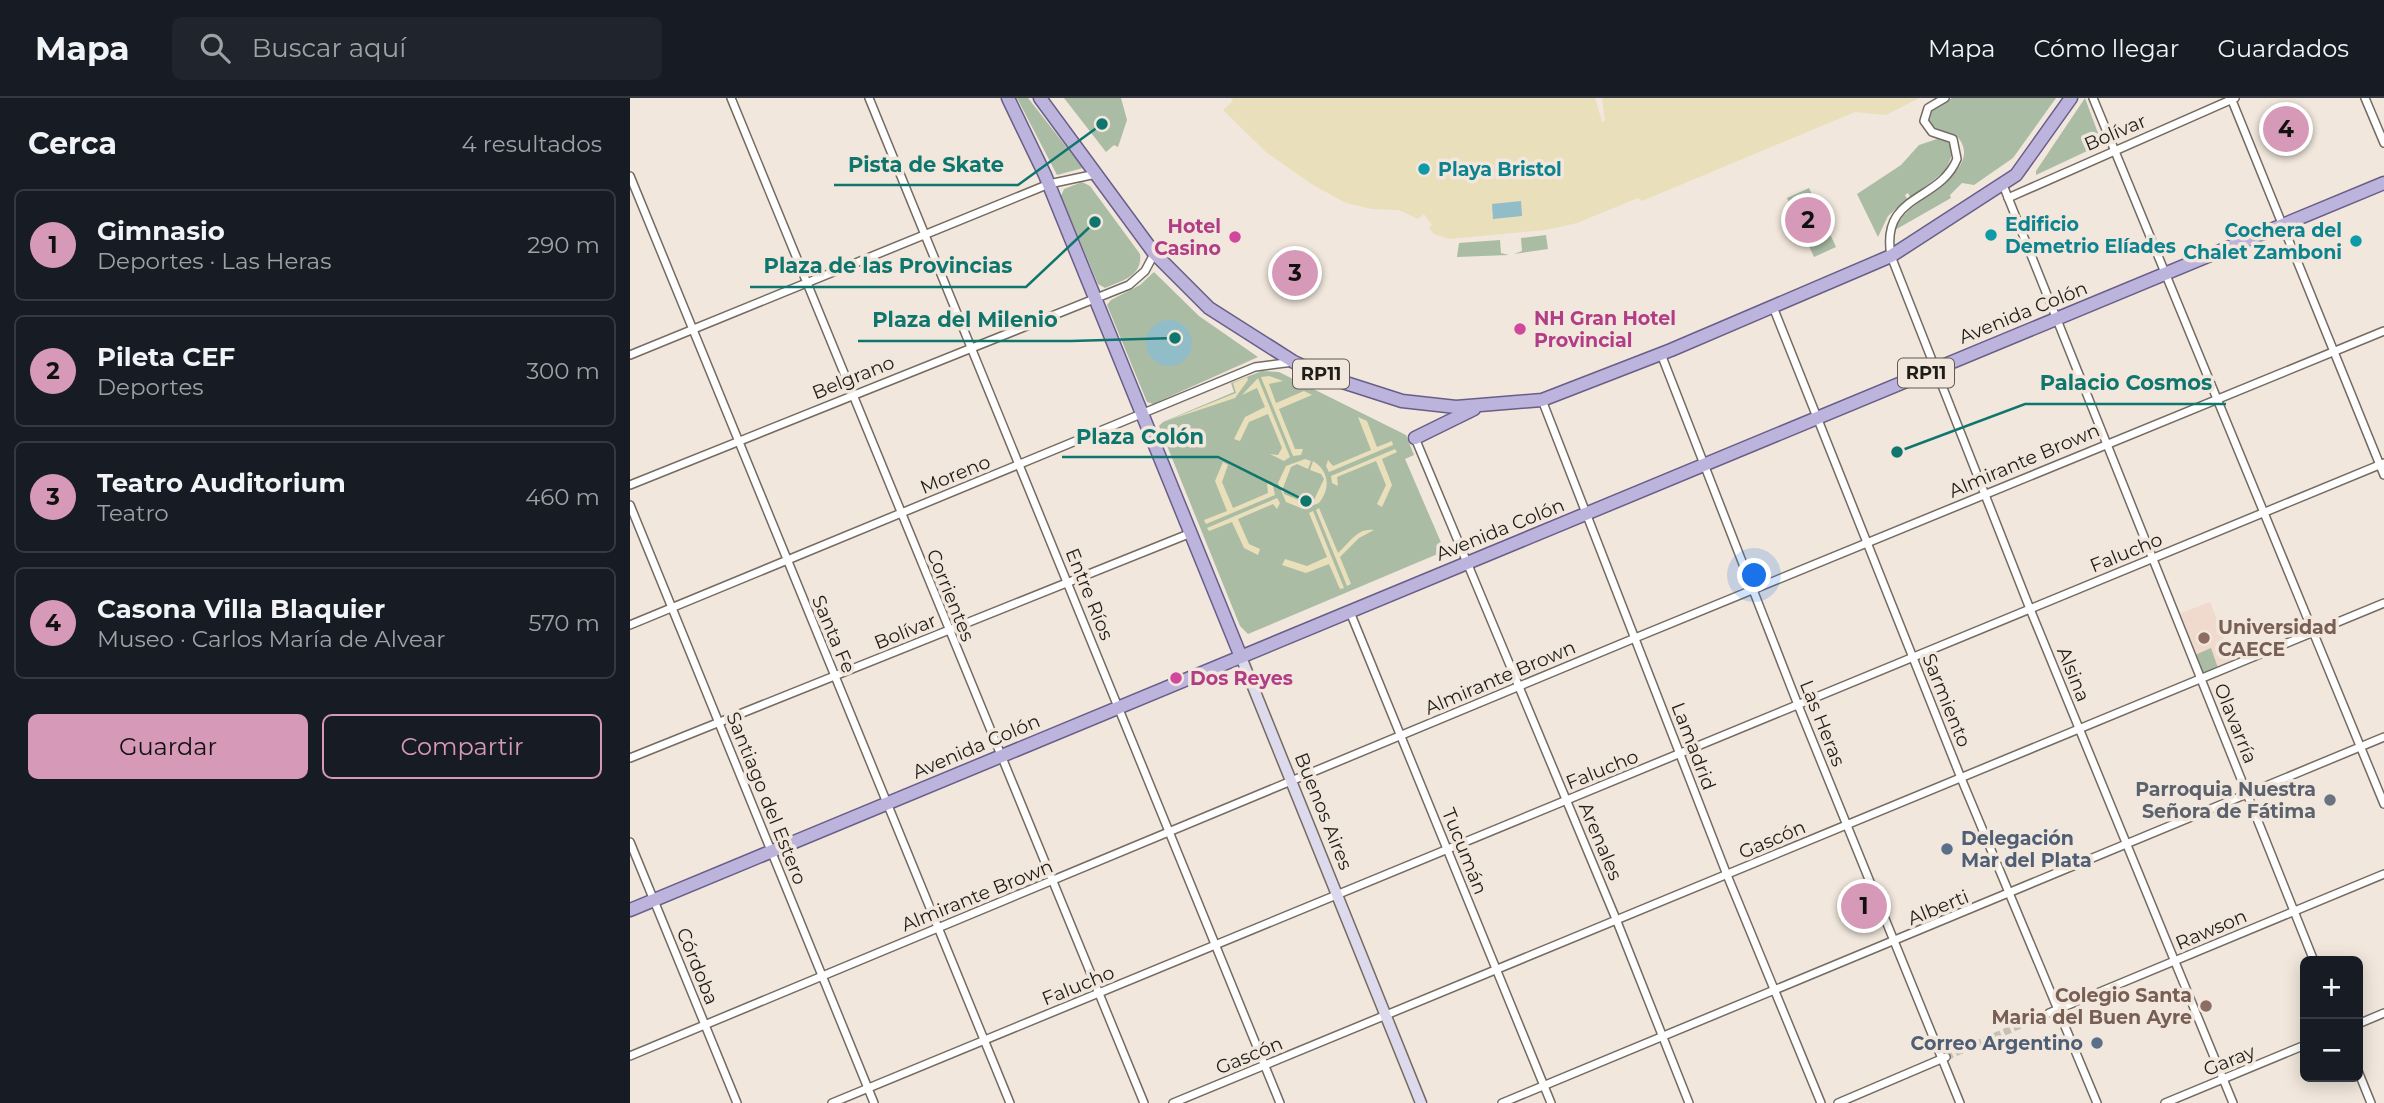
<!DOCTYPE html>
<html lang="es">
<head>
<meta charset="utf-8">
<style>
	:root { --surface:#171b24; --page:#20242c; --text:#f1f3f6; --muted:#9ea1a6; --line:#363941; --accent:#d69ab8 }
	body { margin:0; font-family:Montserrat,sans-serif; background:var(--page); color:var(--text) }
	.controls { position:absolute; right:21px; bottom:21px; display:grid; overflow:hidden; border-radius:10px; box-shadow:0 4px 18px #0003 }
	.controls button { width:63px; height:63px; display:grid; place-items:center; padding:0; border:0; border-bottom:2px solid var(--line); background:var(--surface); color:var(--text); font:35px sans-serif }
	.you { position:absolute; left:1125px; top:478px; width:24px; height:24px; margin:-18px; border:5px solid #fff; border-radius:50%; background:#1a73e8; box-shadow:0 0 0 10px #1a73e833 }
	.badge { display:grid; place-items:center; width:46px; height:46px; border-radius:50%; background:var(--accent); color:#111; font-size:23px; font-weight:700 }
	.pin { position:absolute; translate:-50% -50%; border:4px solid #fff; box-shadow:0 2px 7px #0006 }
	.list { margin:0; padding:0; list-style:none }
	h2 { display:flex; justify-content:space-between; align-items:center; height:91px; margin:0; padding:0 28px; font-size:30px }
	h2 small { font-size:23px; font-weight:400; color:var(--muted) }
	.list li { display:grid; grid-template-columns:46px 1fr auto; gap:21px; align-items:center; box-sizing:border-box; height:112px; margin:0 14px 14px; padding:0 14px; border:2px solid var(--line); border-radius:10px }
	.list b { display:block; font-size:26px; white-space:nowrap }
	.list p { margin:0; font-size:23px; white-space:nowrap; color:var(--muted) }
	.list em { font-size:23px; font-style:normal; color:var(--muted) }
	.actions { display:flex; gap:14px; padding:21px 28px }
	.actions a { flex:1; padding:16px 0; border:2px solid var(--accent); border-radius:10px; text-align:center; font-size:24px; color:var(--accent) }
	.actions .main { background:var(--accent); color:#111 }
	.icon { flex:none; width:38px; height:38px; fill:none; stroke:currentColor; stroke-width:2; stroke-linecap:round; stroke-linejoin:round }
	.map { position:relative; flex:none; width:1754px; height:1005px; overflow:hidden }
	header { display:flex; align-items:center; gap:42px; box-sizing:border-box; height:98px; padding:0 35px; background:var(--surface); border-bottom:2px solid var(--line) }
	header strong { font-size:33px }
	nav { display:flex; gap:38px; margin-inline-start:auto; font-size:24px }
	.search { width:490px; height:63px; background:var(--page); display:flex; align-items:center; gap:18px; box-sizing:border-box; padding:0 24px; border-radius:10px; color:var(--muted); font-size:26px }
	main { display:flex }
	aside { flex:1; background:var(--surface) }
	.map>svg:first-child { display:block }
	.education { fill:#f0dacd }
	.green { fill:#abbca5 }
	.sand { fill:#e9dfba }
	.water { fill:#90bdc7 }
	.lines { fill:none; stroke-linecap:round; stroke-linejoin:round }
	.street-tunnel { stroke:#c7bfb5; stroke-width:7; stroke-dasharray:7 3.5; stroke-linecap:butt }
	.street-casing { stroke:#746b61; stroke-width:10 }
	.secondary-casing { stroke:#746b61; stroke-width:13 }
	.primary-casing { stroke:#685f88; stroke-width:15 }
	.street { stroke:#fff; stroke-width:7 }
	.secondary { stroke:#dddaed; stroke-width:10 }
	.primary { stroke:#bcb4dc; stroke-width:12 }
	.culture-dot { fill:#0f9aa8; stroke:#f1e7dc; stroke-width:2.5 }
	.hotel-dot { fill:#d1479c; stroke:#f1e7dc; stroke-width:2.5 }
	.education-dot { fill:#8d6e63; stroke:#f1e7dc; stroke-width:2.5 }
	.worship-dot { fill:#6b7280; stroke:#f1e7dc; stroke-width:2.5 }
	.service-dot { fill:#5c6f8a; stroke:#f1e7dc; stroke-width:2.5 }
	.labels { text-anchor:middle; stroke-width:7; stroke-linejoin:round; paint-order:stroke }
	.shield { fill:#f1e7dc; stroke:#5f5a54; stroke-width:2 }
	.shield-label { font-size:18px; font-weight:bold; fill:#201d19 }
	.street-label { font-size:19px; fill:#201d19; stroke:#f1e7dc }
	.culture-label { font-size:19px; font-weight:bold; fill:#0d838f; stroke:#f1e7dc; text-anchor:start }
	.hotel-label { font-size:19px; font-weight:bold; fill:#b23c85; stroke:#f1e7dc; text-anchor:start }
	.education-label { font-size:19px; font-weight:bold; fill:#785e54; stroke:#f1e7dc; text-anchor:start }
	.worship-label { font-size:19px; font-weight:bold; fill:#5b616d; stroke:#f1e7dc; text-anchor:end }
	.service-label { font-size:19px; font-weight:bold; fill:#4e5e75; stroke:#f1e7dc; text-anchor:start }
	.leader { fill:none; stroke:#0f766e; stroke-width:2.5 }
	.callout-dot { fill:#0f766e; stroke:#f1e7dc; stroke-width:2.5 }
	.callout-label { font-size:21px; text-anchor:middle; font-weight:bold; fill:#0f766e; stroke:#f1e7dc; stroke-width:7; stroke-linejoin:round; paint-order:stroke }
</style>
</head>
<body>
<header>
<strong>Mapa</strong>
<div class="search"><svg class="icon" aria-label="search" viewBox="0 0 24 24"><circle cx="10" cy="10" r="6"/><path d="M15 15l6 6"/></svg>Buscar aquí</div>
<nav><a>Mapa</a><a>Cómo llegar</a><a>Guardados</a></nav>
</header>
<main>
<aside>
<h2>Cerca<small>4 resultados</small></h2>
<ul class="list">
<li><span class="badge">1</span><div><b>Gimnasio</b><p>Deportes · Las Heras</p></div><em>290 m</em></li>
<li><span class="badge">2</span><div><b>Pileta CEF</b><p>Deportes</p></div><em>300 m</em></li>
<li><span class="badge">3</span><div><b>Teatro Auditorium</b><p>Teatro</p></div><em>460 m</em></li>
<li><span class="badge">4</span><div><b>Casona Villa Blaquier</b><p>Museo · Carlos María de Alvear</p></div><em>570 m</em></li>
</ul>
<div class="actions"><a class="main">Guardar</a><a>Compartir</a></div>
</aside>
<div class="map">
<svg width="1754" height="1005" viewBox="0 0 1754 1005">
	<rect width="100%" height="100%" fill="#f1e7dc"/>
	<path class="education" d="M1580 504 1603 564 1570 578 1546 517Z"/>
	<g class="green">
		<path d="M387 0H398L453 70 427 77Z"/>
		<path d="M434 0H491L497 22 488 49 484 47 476 54Z"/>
		<path d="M1322 0H1426L1383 60 1344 87 1332 85 1320 97 1321 100 1265 132C1272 103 1353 77 1330 42 1323 31 1307 36 1299 24L1303 10Z"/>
		<path d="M1455 0 1472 46 1406 77V73Z"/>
		<path d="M1310 40 1319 45 1323 54 1316 72 1281 100 1278 95 1275 97 1277 101 1258 118 1248 139 1227 96 1271 67 1289 47Z"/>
		<path d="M452 84 460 88 510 156C513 178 492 183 475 190L468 186 431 98 434 91Z"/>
		<path d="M1179 90 1206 149 1184 159 1157 100Z"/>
		<path d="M916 137 918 151 884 156 892 153 891 140Z"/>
		<path d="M870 142 871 155 879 157 827 159 829 145Z"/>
		<path d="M524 174 569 218 628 259 523 306 517 304 477 207 481 202 510 187Z"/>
		<path d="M632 273 649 274 776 337 784 357 775 361 813 449 810 455 618 536 610 528 529 328 533 324 604 294 601 285Z"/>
		<path d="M1581 550 1588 570 1570 578 1565 557Z"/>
	</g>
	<g class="sand">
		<path d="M601 0H965L972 24 975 23 972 0H1289L1256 17 1225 14 1012 103 1008 100 947 125 915 132 819 141 804 136 799 130 802 127 794 116 788 121 769 112 742 111 716 105 683 87 636 54 593 12 603 3Z"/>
		<path d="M639 278 653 283 639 286 646 305 674 293 682 297 649 311 665 351H673L671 357 663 358 631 279Z"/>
		<path d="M617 279 618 282 605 300 536 323 606 295 603 285Z"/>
		<path d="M628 280 660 359 654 363 640 356 648 357 652 350 638 316 619 324 610 343 604 341 615 319 635 309 627 290 612 297Z"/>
		<path d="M728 319 737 323 747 349 762 343 763 347 699 374 696 368 698 362 703 368 741 352Z"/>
		<path d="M765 351 767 354 752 361 762 387 752 409 747 406 756 387 746 363 707 379 708 388 702 385 701 378Z"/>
		<path d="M675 361 681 363 678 371 667 366 661 369 653 390 654 396 678 406 683 404 694 381 691 376 680 372 683 363C699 373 701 390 689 405L673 411 656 404 648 385 656 368Z"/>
		<path d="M593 364 598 367 592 384 603 410 638 395 637 385 643 388 645 397 576 426 574 422 597 413 585 383Z"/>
		<path d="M647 400 650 405 647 411 643 406 608 421 619 446 630 451 628 457 614 450 602 424 579 433 577 430Z"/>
		<path d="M689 410 708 455C719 445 728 429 744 432L729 440 710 459 721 486 717 488 686 412Z"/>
		<path d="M683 413 714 490 710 491 699 466 676 475 652 467 655 461 677 468 697 459 679 415Z"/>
	</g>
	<g class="water">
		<path d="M891 103 892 118 863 121 862 106Z"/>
		<circle cx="539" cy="245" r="23"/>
	</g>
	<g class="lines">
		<path class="street-tunnel" d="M1316 959 1419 915"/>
		<g class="street-casing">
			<g id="street">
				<path d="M101 0 514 1005"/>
				<path d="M239 0 650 1005"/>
				<path d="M1315 0 1298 10 1294 23 1302 34 1323 41 1327 61C1309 105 1250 95 1261 158L1400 511 1603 1005"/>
				<path d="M1463 0 1754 706"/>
				<path d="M1601 0 1754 377"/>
				<path d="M1735 0 1754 45"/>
				<path d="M0 78 380 1005"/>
				<path d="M1373 87 1684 863"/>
				<path d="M1378 100 1605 0"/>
				<path d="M1143 209 1331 680 1467 1005"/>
				<path d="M1031 256 1168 607 1330 1005"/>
				<path d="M0 257 419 86 466 76"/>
				<path d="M912 302 1097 777 1191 1005"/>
				<path d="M785 340 986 821 1059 1005"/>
				<path d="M0 387 499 187 515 173 524 156"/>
				<path d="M0 407 244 1005"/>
				<path d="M720 514 921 1005"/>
				<path d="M0 527 625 269 663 264"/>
				<path d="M0 660 561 435"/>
				<path d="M0 744 107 1005"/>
				<path d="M1419 915 1754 776"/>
				<path d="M1728 926 1754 915"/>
				<path d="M0 958 1005 540 1754 233"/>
				<path d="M1728 973 1741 1005"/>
				<path d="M202 1005 1754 365"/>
				<path d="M543 1005 1754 505"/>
				<path d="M872 1005 1754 639"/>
				<path d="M1208 1005 1316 959"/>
				<path d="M1535 1005 1675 947"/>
			</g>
		</g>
		<g class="secondary-casing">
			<path id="secondary" d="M611 559 791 1005"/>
		</g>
		<g class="primary-casing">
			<g id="primary">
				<path d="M378 0 415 77 611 559"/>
				<path d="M410 0 524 155 579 210 664 264 694 278 772 303 826 309 912 302 1041 252 1261 158 1386 77 1441 0"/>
				<path d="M785 340 844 311"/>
				<path d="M0 812 1754 85"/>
			</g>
		</g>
		<use href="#street" class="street"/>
		<use href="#secondary" class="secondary"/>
		<use href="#primary" class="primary"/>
	</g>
	<g class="culture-dot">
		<circle cx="794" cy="71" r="7"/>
		<circle cx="1361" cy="137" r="7"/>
		<circle cx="1726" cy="143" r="7"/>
	</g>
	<g class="hotel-dot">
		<circle cx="605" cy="139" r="7"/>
		<circle cx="890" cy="231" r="7"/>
		<circle cx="546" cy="580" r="7"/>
	</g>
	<g class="education-dot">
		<circle cx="1574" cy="540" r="7"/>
		<circle cx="1576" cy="908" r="7"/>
	</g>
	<circle class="worship-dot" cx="1700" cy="702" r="7"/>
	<g class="service-dot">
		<circle cx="1317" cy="751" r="7"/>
		<circle cx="1467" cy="945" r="7"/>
	</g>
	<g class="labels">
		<g class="shield">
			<rect x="1268" y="260.5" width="56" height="29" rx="5"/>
			<rect x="663" y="261.5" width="56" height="29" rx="5"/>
		</g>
		<g class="shield-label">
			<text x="1296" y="281">RP11</text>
			<text x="691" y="282">RP11</text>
		</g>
		<g class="street-label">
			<text transform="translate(1485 34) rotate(-23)" y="7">Bolívar</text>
			<text transform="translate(1393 214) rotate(-22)" y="7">Avenida Colón</text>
			<text transform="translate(223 279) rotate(-22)" y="7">Belgrano</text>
			<text transform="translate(1394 362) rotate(-23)" y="7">Almirante Brown</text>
			<text transform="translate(325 376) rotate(-22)" y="7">Moreno</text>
			<text transform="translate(870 431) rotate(-22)" y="7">Avenida Colón</text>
			<text transform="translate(1496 454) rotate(-22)" y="7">Falucho</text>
			<text transform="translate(460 496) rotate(68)" y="7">Entre Ríos</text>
			<text transform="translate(321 497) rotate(68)" y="7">Corrientes</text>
			<text transform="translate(275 533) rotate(-22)" y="7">Bolívar</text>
			<text transform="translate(204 536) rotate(67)" y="7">Santa Fe</text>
			<text transform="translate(1444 576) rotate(68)" y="7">Alsina</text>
			<text transform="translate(870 579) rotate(-23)" y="7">Almirante Brown</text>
			<text transform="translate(1317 602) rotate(68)" y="7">Sarmiento</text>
			<text transform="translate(1193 625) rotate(68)" y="7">Las Heras</text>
			<text transform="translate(1606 625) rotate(68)" y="7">Olavarría</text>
			<text transform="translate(346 648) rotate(-23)" y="7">Avenida Colón</text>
			<text transform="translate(1064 648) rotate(69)" y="7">Lamadrid</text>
			<text transform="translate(972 671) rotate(-22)" y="7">Falucho</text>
			<text transform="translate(137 700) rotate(68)" y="7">Santiago del Estero</text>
			<text transform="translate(694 713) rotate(68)" y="7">Buenos Aires</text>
			<text transform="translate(1142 741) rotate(-23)" y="7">Gascón</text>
			<text transform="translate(971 743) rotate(67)" y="7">Arenales</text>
			<text transform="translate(835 753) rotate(68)" y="7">Tucumán</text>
			<text transform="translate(347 797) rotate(-22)" y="7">Almirante Brown</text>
			<text transform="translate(1308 809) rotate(-22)" y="7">Alberti</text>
			<text transform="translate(1581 831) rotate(-23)" y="7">Rawson</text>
			<text transform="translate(68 868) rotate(68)" y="7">Córdoba</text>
			<text transform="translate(448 887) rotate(-22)" y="7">Falucho</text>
			<text transform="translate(619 957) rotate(-22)" y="7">Gascón</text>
			<text transform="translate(1599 962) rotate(-22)" y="7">Garay</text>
		</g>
		<g class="culture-label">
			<text x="808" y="78">Playa Bristol</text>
			<text x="1375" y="133">Edificio<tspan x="1375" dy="22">Demetrio Elíades</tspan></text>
			<text x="1712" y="139" text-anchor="end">Cochera del<tspan x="1712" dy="22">Chalet Zamboni</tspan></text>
		</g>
		<g class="hotel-label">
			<text x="591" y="135" text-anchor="end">Hotel<tspan x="591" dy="22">Casino</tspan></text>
			<text x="904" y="227">NH Gran Hotel<tspan x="904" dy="22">Provincial</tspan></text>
			<text x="560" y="587">Dos Reyes</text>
		</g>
		<g class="education-label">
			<text x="1588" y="536">Universidad<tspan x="1588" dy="22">CAECE</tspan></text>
			<text x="1562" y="904" text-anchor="end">Colegio Santa<tspan x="1562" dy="22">Maria del Buen Ayre</tspan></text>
		</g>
		<g class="worship-label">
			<text x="1686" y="698">Parroquia Nuestra<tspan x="1686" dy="22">Señora de Fátima</tspan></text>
		</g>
		<g class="service-label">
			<text x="1331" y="747">Delegación<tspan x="1331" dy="22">Mar del Plata</tspan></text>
			<text x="1453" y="952" text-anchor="end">Correo Argentino</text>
		</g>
	</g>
	<path class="leader" d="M472 26L388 87H204M465 124L396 189H120M545 240L441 243H228M1267 354L1395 306H1596M676 403L588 359H432"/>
	<g class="callout-dot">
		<circle cx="472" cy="26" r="7"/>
		<circle cx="465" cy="124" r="7"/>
		<circle cx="545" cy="240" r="7"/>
		<circle cx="1267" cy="354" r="7"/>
		<circle cx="676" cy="403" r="7"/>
	</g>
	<g class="callout-label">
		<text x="296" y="74">Pista de Skate</text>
		<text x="258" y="175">Plaza de las Provincias</text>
		<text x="335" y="229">Plaza del Milenio</text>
		<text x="1496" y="292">Palacio Cosmos</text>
		<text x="510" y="346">Plaza Colón</text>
	</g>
</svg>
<div class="controls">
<button>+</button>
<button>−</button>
</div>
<div class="you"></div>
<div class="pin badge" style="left:1234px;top:808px">1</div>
<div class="pin badge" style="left:1178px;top:122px">2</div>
<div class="pin badge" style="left:665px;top:175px">3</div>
<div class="pin badge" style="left:1656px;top:31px">4</div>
</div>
</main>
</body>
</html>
